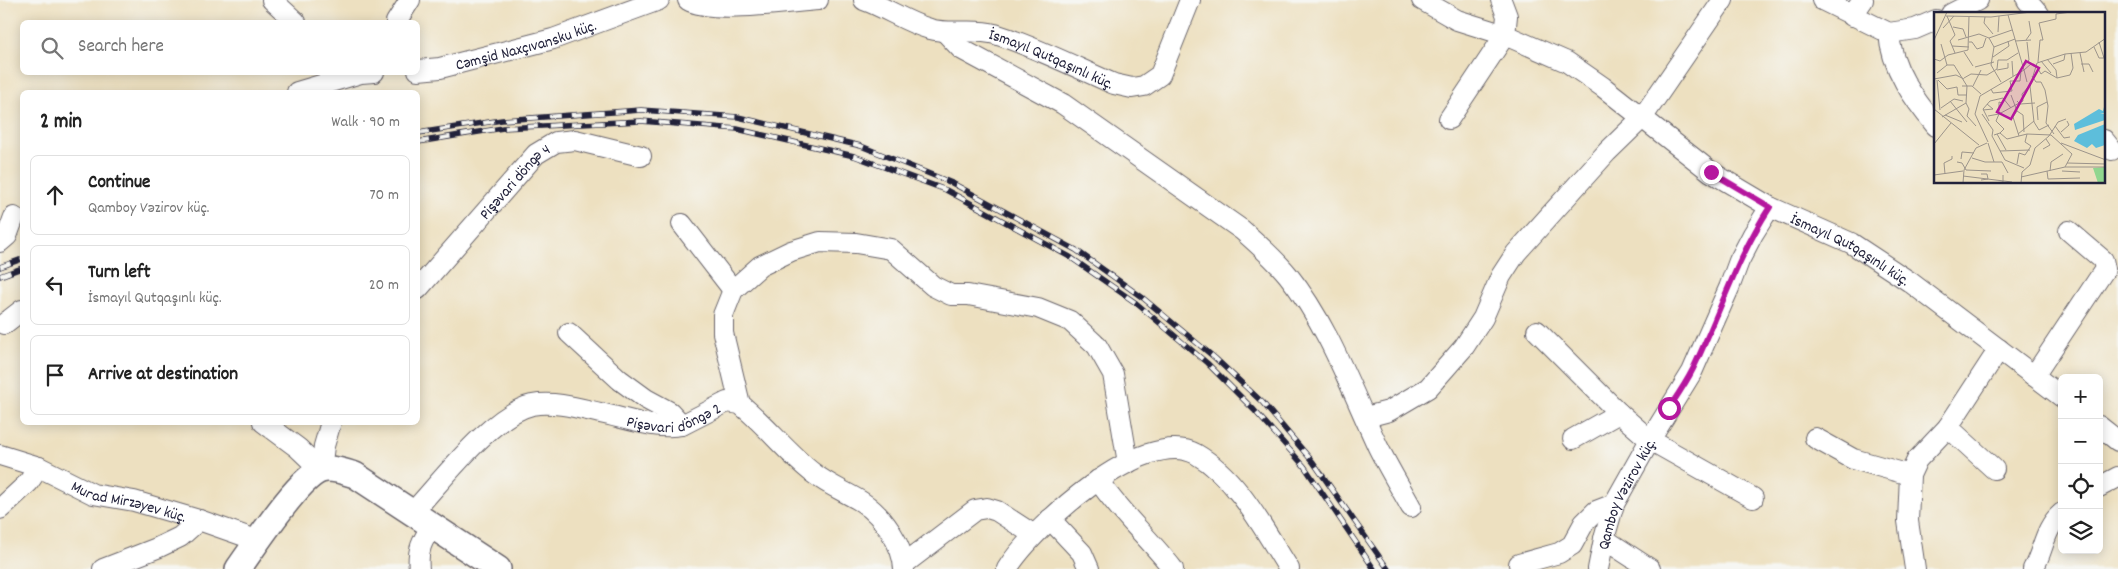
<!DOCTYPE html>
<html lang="en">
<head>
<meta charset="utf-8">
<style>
	:root { --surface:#fff; --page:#f6f6f6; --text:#222; --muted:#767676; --line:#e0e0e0 }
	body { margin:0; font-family:Dekko,sans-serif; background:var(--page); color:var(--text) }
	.controls { position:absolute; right:15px; bottom:15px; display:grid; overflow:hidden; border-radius:8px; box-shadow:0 2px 12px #0003 }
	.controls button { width:45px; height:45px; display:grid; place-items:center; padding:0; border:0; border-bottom:1px solid var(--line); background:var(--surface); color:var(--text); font:25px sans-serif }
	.stop { position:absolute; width:15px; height:15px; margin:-11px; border:4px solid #b5179e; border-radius:50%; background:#fff }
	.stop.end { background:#b5179e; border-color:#fff; box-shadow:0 1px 5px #0008 }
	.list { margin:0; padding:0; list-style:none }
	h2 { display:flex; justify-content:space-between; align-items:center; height:65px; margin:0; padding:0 20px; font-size:21px }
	h2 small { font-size:16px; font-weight:400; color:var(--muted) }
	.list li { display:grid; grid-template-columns:32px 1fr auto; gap:15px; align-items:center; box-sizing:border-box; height:80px; margin:0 10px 10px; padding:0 10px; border:1px solid var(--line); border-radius:8px }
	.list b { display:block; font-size:19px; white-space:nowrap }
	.list p { margin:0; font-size:16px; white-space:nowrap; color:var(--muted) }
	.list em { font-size:16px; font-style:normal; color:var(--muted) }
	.icon { flex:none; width:28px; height:28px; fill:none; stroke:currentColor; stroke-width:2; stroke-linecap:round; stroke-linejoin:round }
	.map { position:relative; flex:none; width:2118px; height:569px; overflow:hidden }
	.search { position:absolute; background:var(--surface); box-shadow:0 2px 12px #0003; left:20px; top:20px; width:400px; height:55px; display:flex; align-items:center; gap:12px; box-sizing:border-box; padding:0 18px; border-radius:8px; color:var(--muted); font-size:19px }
	.panel { position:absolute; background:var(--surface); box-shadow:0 2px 12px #0003; left:20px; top:90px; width:400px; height:335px; border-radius:8px }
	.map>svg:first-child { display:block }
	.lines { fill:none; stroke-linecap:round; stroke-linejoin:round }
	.minor-casing { stroke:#69646a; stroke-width:22 }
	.tertiary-casing { stroke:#69646a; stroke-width:28 }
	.minor { stroke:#fff; stroke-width:20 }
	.tertiary { stroke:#fff; stroke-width:25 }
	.rail-casing { stroke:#22223b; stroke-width:5.5 }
	.rail { stroke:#f6f6f2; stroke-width:4; stroke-dasharray:11; stroke-linecap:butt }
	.route { stroke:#b5179e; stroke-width:6 }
	.labels { text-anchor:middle; stroke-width:5; stroke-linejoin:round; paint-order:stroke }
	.street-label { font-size:16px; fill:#22223b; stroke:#f6f6f2 }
	.inset-road { fill:none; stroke:#9c948b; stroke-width:1 }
	.view { fill:#b5179e; fill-opacity:0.15; stroke:#b5179e; stroke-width:2.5 }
	.inset-edge { fill:none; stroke:#22223b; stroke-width:2.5 }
</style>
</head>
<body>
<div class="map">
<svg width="2118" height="569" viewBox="0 0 2118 569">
	<rect width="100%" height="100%" fill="#f6f6f2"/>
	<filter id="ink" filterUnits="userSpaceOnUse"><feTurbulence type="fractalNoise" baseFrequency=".02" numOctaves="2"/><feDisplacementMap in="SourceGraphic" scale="10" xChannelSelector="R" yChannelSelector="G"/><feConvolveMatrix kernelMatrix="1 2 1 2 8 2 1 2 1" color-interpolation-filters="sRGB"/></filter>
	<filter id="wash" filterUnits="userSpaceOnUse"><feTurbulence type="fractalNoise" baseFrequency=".0096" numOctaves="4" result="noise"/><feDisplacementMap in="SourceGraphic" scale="20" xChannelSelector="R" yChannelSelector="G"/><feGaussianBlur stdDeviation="1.12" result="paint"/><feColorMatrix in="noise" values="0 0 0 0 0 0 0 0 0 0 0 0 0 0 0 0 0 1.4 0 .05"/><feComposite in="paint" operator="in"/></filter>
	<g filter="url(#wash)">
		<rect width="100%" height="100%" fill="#ede0c0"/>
	</g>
	<g filter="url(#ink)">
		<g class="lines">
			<g class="minor-casing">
				<g id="minor">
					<path d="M272 0 296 22"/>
					<path d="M688 0C711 14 789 2 818 0"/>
					<path id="s1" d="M864 0C887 8 907 23 930 29 951 35 974 28 995 34 1036 47 1075 67 1114 84L1132 88 1144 86 1160 75 1190 0"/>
					<path id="s2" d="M1422 0 1457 20 1505 35 1567 62 1603 87 1711 172 1770 207 1851 243 1910 282 2062 397"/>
					<path d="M1822 0 1889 33 1915 29 1936 20"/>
					<path d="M2027 0 2039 14"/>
					<path d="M1951 14 1978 0"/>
					<path d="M1852 16 1863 0"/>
					<path d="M396 22 410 0"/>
					<path d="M945 32 961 49 1063 104 1242 230C1258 244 1274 258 1288 275 1328 325 1351 389 1378 447 1388 467 1400 487 1411 507"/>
					<path d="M1889 33C1891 68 1914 99 1936 126"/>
					<path id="s3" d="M418 70 440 68 553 39 659 0"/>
					<path d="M297 92 361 73 374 72"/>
					<path d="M1449 119 1505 35 1507 16 1501 0"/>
					<path d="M2104 140 2112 150"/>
					<path d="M682 224 733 290"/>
					<path d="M0 242 7 236 14 217"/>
					<path id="s4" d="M418 289 536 154 556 142 575 140 641 156"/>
					<path d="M4 324 22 310"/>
					<path d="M1537 331 1619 413 1650 440 1753 498"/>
					<path d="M569 333 620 380 646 399 670 412 682 425"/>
					<path d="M2034 376 2105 269 2103 260 2069 231"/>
					<path d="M740 404 723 333V315L733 290 760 266 791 251 820 242 856 243 891 249 933 286 951 295H968L1038 308 1070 321 1097 346 1113 374 1128 463"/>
					<path d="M1366 417 1389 411 1428 388 1464 347 1483 318 1501 276 1516 253 1607 152 1642 118 1723 0"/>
					<path d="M263 422 298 448 321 470"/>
					<path d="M2099 426 2118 441"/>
					<path d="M1948 427 1994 469"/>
					<path d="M1815 438 1853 459 1910 475"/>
					<path d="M1573 439 1619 413"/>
					<path id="s5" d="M0 455 39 467 93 494 134 501 199 520 259 541"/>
					<path d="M321 470 324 446 331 422"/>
					<path d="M1098 480C1120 513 1149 538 1173 569"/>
					<path d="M2099 487 2118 477"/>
					<path d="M0 509 28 483 39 467"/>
					<path id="s6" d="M412 513C441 482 492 414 532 405 555 401 578 408 600 413 625 418 656 430 682 425L727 402 740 404C766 425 786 452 813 473 828 485 846 492 862 502 882 515 903 544 904 569"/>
					<path d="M1050 519 1082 553 1089 569"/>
					<path d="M1604 539 1650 569"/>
					<path d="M904 564 975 510 987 508 997 511 1034 535"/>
					<path d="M1519 564 1559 553 1572 545 1584 523 1596 511 1614 504"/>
					<path d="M103 569 157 548 180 537 199 520"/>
					<path d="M419 569C417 550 422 541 432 526"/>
					<path d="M1007 569C1032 528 1144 425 1196 454 1238 478 1264 530 1289 569"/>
					<path id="s7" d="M1598 569 1604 539 1614 504 1650 440 1692 372 1729 288 1739 261 1753 234 1770 207"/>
					<path d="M1915 569 1908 521 1910 475 1917 460 1948 427 1999 349"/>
					<path d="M2033 569C2044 550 2044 528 2062 513"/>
				</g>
			</g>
			<g class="tertiary-casing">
				<path id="tertiary" d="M238 569C254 547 298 478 321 470 331 467 345 472 355 475L498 569"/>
			</g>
			<use href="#minor" class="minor"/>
			<use href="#tertiary" class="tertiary"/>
			<g class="rail-casing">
				<g id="rail">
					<path d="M418 133 502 120 641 110 738 117 861 146 952 183 1076 250 1143 298 1215 358 1262 402 1313 462 1388 569"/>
					<path d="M418 142 503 128 641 121 737 129 854 156 946 190 1070 257 1136 303 1207 363 1254 410 1304 466 1374 569"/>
					<path d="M0 267 22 259"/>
					<path d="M0 276 22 268"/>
				</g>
			</g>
			<use href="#rail" class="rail"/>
		</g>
	</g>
	<g class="lines" filter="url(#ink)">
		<path class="route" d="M1669 408C1677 396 1686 383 1693 369 1719 315 1737 257 1770 207L1711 172"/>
	</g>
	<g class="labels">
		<g class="street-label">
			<text dy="6" stroke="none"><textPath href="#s3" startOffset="111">Cəmşid Naxçıvansku küç.</textPath></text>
			<text dy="6" stroke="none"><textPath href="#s1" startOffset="199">İsmayıl Qutqaşınlı küç.</textPath></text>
			<text dy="6" stroke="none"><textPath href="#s4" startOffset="145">Pişəvari döngə 4</textPath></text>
			<text dy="6" stroke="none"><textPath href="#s2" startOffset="499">İsmayıl Qutqaşınlı küç.</textPath></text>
			<text dy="6" stroke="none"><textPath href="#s6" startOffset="309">Pişəvari döngə 2</textPath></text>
			<text dy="6" stroke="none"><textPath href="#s7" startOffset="81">Qamboy Vəzirov küç.</textPath></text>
			<text dy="6" stroke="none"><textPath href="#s5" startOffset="138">Murad Mirzəyev küç.</textPath></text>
		</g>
	</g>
	<g transform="translate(1934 12)">
		<rect width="171" height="171" fill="#ede0c0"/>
		<path d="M171 155V170L164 171 159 156Z" fill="#91d68f"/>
		<path d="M170 95 171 101 166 102H171V108L141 118 140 112 165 97 169 99ZM171 112V133L162 136 158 132 153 136 140 129 144 123Z" fill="#5dbedb"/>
		<path class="inset-road" d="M12 4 57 5 97 0M13 4 21 23 16 29 21 41M51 5 50 11 59 22M19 15 29 17 32 25M9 16 20 4M64 20 65 4M55 26 60 35 57 53 67 70M55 26 78 18M0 28 13 0M24 28 45 22 55 26M92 28 97 21 95 9M81 29 97 28M35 30H38L43 37 49 35 52 26M165 30 170 46M7 32 13 53M18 34 35 35M60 35 81 27M160 35 165 46H172M30 40 39 54M146 41 150 60M59 45 75 34 74 29M0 47 6 49 14 43 34 38 35 4M78 49 79 64M107 49 117 61M104 50 106 28H109L105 11 122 7V2L137 0M103 51 96 74 100 110 105 118 115 113M103 51 131 42 152 40 172 26M119 52 130 48 131 42M147 52H155L159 60M102 53 107 62 111 59M41 55 60 50M89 55 95 48 93 30M63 58 74 56V51M111 59 123 66 122 58 113 47M3 61 13 53H20L33 74 32 91 8 105M98 64 102 70H107L111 78 114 94 112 111 120 122M30 66 37 62 53 63 63 57 64 48H73L84 41M123 66 136 63 139 56 137 41M0 67 22 63 30 67M3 68 6 98M4 68 13 77 23 75 24 83H33M76 69H86L87 59M93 70 90 58 97 52M28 74H38L47 82M39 74 47 58M57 77 59 81 78 79 76 69M77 83 83 99 89 103 90 120M16 89 33 110M83 89 86 92 101 91M32 91 35 97 33 104 42 114M7 96 20 87 29 89M0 97 45 133M49 98 59 97 53 92M83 99 79 105 85 124M48 102 59 118 58 124 71 148 90 156M11 103 28 110M54 104 65 102V90L68 91M104 108 103 95 113 90M55 109 49 97 56 89 69 86 77 96M121 114 130 126 136 125M127 120 135 113 133 109M66 121 70 117 62 109 65 102 89 89 88 82 96 73M63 122 72 138M84 122 100 109M60 123 66 121 73 127 93 122 117 123 138 142 131 155M54 130 41 102 46 84 90 58 74 3M54 131 60 150M127 131 172 148M0 132 17 111M109 137 116 133 112 127M66 139 96 138M38 146 51 150H68L74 161M27 147 28 140 40 141M23 150 28 151 32 158 57 159M133 151 172 152M83 152 85 141 91 143 97 134 91 130 93 122M113 159 114 167 146 166M116 159 117 150 129 142M128 159 146 160M11 162 10 151 18 147V144M0 163 29 159M29 164 78 170M87 165 131 155H172M47 168 54 167 53 162H47M29 171 30 158 42 136 53 131M58 171 69 170V163M87 171 88 160 96 153 101 136 115 124 124 110 132 107"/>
		<path class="view" d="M92 49 105 56 77 107 63 100Z"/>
		<rect width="171" height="171" class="inset-edge"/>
	</g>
</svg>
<div class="controls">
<button>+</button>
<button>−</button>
<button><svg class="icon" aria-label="locate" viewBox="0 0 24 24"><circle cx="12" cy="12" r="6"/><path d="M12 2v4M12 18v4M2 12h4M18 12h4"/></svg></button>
<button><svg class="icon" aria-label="layers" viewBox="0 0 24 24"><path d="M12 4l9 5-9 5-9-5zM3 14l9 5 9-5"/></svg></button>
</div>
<div class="stop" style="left:1669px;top:408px"></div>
<div class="stop end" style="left:1711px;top:172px"></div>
<div class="search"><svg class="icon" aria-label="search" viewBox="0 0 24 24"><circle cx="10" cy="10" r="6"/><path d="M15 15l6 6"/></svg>Search here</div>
<section class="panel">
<h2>2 min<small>Walk · 90 m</small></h2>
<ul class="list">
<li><svg class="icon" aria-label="ahead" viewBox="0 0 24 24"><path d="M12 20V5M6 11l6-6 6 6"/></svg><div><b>Continue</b><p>Qamboy Vəzirov küç.</p></div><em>70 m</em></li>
<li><svg class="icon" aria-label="left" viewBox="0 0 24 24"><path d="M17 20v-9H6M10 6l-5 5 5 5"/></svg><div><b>Turn left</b><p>İsmayıl Qutqaşınlı küç.</p></div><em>20 m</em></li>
<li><svg class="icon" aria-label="arrive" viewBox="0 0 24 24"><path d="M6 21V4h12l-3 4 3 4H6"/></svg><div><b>Arrive at destination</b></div></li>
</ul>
</section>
</div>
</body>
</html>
